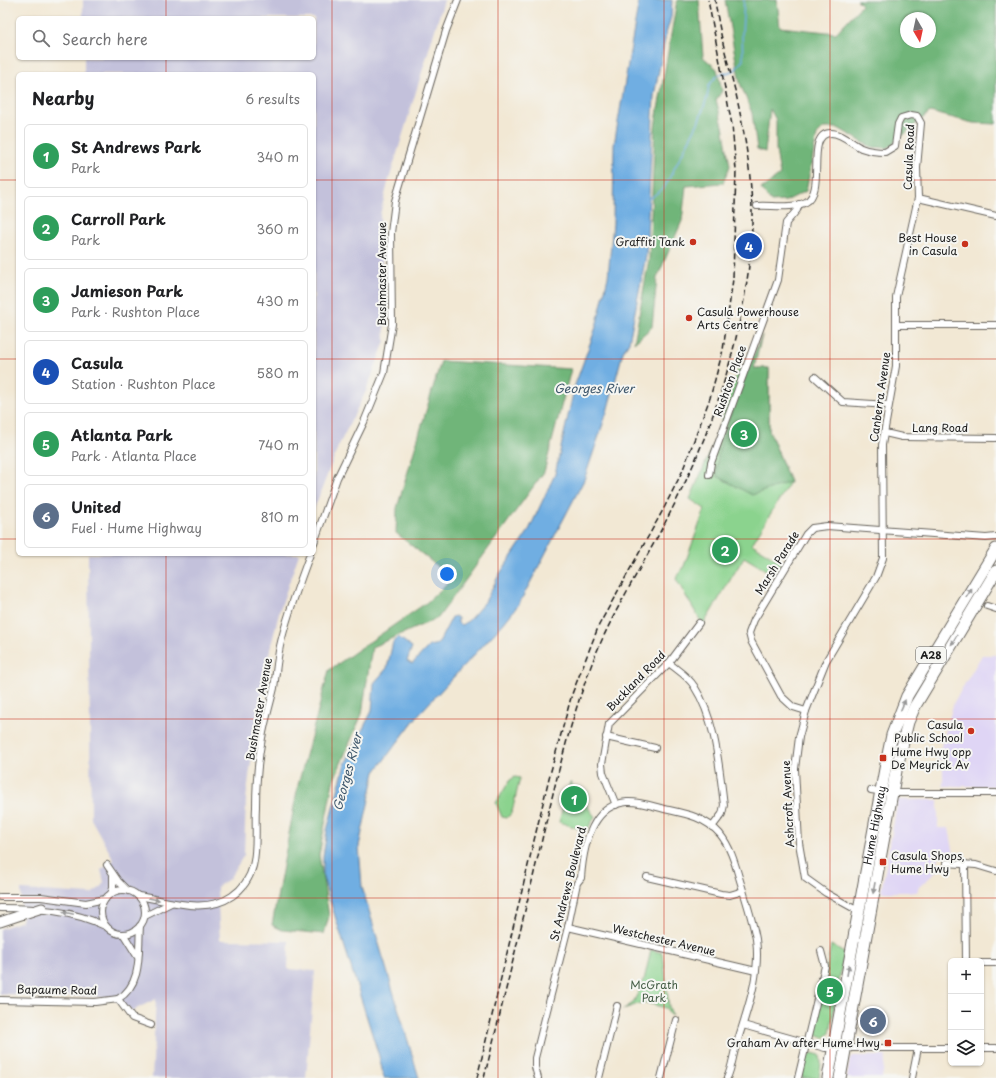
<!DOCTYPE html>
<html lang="en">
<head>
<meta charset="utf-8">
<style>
	:root { --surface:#fff; --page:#f2f2f2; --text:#202124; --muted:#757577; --line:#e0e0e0; --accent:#db2777 }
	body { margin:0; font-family:"Playpen Sans",sans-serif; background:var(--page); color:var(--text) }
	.controls { position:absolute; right:12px; bottom:12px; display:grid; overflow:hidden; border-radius:6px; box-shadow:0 1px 3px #0004 }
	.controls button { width:36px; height:36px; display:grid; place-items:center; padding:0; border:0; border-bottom:1px solid var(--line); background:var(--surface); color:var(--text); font:20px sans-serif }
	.compass { position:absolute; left:900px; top:12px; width:36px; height:36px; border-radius:50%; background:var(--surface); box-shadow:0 1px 3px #0004; rotate:171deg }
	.you { position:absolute; left:447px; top:574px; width:14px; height:14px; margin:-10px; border:3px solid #fff; border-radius:50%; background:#1a73e8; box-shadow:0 0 0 6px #1a73e833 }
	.badge { display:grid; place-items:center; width:26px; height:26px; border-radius:50%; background:var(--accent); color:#fff; font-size:13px; font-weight:700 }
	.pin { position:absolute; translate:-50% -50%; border:2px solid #fff; box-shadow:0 1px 4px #0006 }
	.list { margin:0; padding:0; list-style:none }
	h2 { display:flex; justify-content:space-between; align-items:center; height:52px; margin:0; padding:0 16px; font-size:17px }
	h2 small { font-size:13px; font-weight:400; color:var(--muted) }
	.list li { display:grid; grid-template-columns:26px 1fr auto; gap:12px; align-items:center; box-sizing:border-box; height:64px; margin:0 8px 8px; padding:0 8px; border:1px solid var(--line); border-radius:6px }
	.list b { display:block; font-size:15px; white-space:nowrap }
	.list p { margin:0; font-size:13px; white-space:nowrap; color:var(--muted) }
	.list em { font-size:13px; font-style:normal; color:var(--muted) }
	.icon { flex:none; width:22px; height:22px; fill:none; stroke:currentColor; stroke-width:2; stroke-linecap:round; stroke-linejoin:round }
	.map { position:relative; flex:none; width:996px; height:1078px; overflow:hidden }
	.search { position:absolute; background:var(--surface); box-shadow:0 1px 3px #0004; left:16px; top:16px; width:300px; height:44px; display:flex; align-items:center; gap:10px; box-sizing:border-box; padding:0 14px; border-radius:6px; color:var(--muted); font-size:15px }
	.panel { position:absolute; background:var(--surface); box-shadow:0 1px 3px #0004; left:16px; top:72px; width:300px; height:484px; border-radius:6px }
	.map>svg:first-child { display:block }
	.built { fill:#dfd5f5 }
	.industrial { fill:#c3c1db }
	.green { fill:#8bd38e; stroke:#547855 }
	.forest { fill:#70b579; stroke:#46684a; fill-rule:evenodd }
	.water { fill:#6faee2; stroke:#46657f }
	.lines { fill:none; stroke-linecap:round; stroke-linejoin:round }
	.stream { stroke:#6faee2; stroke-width:1.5 }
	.street-casing { stroke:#67635c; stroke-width:8 }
	.secondary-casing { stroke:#67635c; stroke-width:11 }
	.highway-casing { stroke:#67635c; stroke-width:13 }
	.street { stroke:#fff; stroke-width:6 }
	.secondary { stroke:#fff; stroke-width:9 }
	.highway { stroke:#fff; stroke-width:11 }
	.rail { stroke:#1c1c1c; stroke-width:1.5; stroke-dasharray:6 3; stroke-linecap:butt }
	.oneway { fill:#999 }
	.grid { fill:none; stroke:#c8321e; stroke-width:1; stroke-opacity:0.55 }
	.poi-dot { fill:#c8321e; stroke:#f6f6f2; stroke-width:1.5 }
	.labels { text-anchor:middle; stroke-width:4; stroke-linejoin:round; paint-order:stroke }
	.shield { fill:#f6f6f2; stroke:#5d5d5c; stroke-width:1 }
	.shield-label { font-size:10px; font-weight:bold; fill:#1c1c1c }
	.street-label { font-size:11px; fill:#1c1c1c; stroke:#f6f6f2 }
	.poi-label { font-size:11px; fill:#1c1c1c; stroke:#f6f6f2; text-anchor:end }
	.park-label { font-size:11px; fill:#435c44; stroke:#f6f6f2 }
	.water-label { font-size:12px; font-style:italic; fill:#3d566b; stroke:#f6f6f2 }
</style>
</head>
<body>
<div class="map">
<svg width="996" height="1078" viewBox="0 0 996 1078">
	<rect width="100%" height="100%" fill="#f6f6f2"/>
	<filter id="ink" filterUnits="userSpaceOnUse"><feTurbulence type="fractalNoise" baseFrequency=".025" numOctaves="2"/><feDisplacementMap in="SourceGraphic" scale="8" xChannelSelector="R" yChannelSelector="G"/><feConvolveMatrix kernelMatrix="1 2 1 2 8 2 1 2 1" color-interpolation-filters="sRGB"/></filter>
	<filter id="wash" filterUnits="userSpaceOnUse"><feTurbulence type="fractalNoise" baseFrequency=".012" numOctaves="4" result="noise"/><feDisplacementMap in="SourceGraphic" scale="16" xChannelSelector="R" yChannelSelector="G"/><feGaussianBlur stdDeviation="0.9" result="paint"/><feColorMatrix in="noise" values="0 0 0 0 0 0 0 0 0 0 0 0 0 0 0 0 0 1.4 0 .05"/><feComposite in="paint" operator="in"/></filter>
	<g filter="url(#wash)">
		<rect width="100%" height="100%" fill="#f2e8d4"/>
		<g class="built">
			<path d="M982 655H996V786H943V760H937L954 702Z"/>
			<path d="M898 800H938V828H949L954 855 948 851 939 854 936 864 938 870 919 887 917 892H881Z"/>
			<path d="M853 1056H886L882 1078H847L850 1058Z"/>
		</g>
		<g class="industrial">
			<path d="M83 0H444L388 183 380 215 385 341 366 391 338 447 314 509V74H84V58H314V18H83Z"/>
			<path d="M88 554H299L280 609 269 654 256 726 246 799 244 855 229 879 217 887 220 940 289 941 288 969 315 971 306 1078H152L156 999 132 1011 110 997 0 994V929L22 921 21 890 91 894 100 888 104 882 101 870 114 860 91 819Z"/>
		</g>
		<g class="green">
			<path d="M769 368V430L790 482 752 544 781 562 774 575 744 557 703 625 676 579 684 566 705 509 690 499 716 438 738 369Z"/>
			<path d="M515 777 520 778 512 812 507 818 502 817 496 803 510 780Z"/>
			<path d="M570 782 595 817 586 831 559 822Z"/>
			<path d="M831 945 844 953 830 1033 824 1038 816 1035 815 1029Z"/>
			<path d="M651 950 663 953 669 1007 672 1015 671 1016 666 1008 643 1002 622 1010 633 1003 644 980Z"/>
			<path d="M812 1053 820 1055 821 1063 819 1078H801L806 1058Z"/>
		</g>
		<g class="forest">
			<path d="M677 0H699L703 57 717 69 722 91 716 100 723 126 730 166 723 183 686 186 682 221 657 278 652 327 634 343 649 259 655 127Z"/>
			<path d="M725 0H777L780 27 836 33 862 5 857 0H996V124L973 123 930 112 888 148 871 147 838 128H824L817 135 806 191 786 201 771 202 761 189 780 175 776 150V120L770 109 765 152 757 149 752 113 740 83ZM906 18H930V42H906Z"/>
			<path d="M762 335 754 368H769V430L790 482 752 495 717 476C715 455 723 436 730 416 740 389 750 362 762 335Z"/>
			<path d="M441 361 571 369 544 472 438 618 372 647 362 714 333 782 319 855 329 916 324 934 282 930 272 925 298 785 329 670 426 603 453 579 396 533 397 508Z"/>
		</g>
		<path class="water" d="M639 0H672L671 17 666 34 654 96 646 256 629 342 623 352 607 412 584 480 519 604 503 624 419 714 375 772 359 846 362 887 419 1078H384L379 1056 323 878V857L327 830 345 764 372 711 374 683 387 668 393 642 398 637 412 647 407 661 412 664 429 646 438 644 452 617 455 616 458 618V623L461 625 468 621 485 602 499 575 528 532 555 474 575 385 596 327 608 277 613 223 614 145Z"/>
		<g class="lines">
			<path class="stream" d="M649 199 664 188 682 154 698 123 707 98 709 85 717 76 735 70 743 60 742 34 744 0"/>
		</g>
	</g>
	<g filter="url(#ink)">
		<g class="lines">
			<g class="street-casing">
				<g id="street">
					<path d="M918 198 996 216"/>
					<path d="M757 206C771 205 793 209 806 202 827 191 804 133 831 133 841 133 852 143 861 148 869 151 877 152 885 152L895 146 898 124 901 118 911 115 917 116 921 123 917 168 918 198 896 297V366L882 445 883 558 876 577 826 661 806 711 799 737 795 769 799 843 805 878 826 893 860 912"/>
					<path d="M897 325H996"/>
					<path d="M815 377 843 402 888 405"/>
					<path d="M885 433 902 437 996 438"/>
					<path d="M709 475 711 463 778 280 786 223 797 210 799 204"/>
					<path d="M314 543 337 478 364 422 384 373 392 324 391 233 395 201 446 31 458 0"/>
					<path d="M987 606 996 609"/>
					<path d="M669 663C677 670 688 676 694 686 716 720 719 766 724 805L722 814 712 827"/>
					<path d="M806 711 793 707 781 696 751 641 749 633 754 620 806 534 812 528 827 526 986 538 996 537"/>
					<path d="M606 737 655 748"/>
					<path d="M871 790 891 793H996"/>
					<path d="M616 805 603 773 602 764 609 724 669 663 699 623"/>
					<path d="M946 863 976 865 996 871"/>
					<path d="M965 864 966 961"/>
					<path d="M107 865 118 881 128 891"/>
					<path d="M647 877 721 894 730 895 743 891"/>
					<circle cx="123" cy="912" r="22"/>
					<path d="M111 894 113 888V876"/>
					<path d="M138 896C167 900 205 915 232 896 263 875 254 839 256 807 256 785 258 760 262 738 265 721 270 705 274 688 276 674 277 660 280 646 287 615 299 584 310 554"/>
					<path d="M0 897H41L86 903 105 899"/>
					<path d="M0 908C37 908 71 910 105 926"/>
					<path d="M145 916 171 903"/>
					<path d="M568 927 756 971"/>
					<path d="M124 935 137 956"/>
					<path d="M981 963H996"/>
					<path d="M118 999C143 984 138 952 140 926"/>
					<path d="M0 1000 95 1002 118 999 132 1018 151 1025"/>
					<path d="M743 1025 825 1048H951"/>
					<path d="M981 1048H996"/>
					<path d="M538 1078 535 1067V1058L568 927 577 883 581 878C583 849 590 805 627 802 640 801 655 807 669 810 688 814 706 818 720 834 732 849 736 868 742 887 747 904 753 922 756 939 761 975 747 1010 737 1043 733 1054 732 1068 727 1078"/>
					<path d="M599 1078 617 1006"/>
					<path d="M661 1078 676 1020"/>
					<path d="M798 1078 825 966 821 951"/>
					<path d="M912 1078 918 1048"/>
				</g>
			</g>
			<g class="secondary-casing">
				<path id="secondary" d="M0 922 42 908"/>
			</g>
			<g class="highway-casing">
				<g id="highway">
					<path id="s1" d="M828 1078 885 769 892 735 907 696 996 549"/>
					<path d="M840 1078 896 771 908 722 915 706 996 571"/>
				</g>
			</g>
			<use href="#street" class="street"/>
			<use href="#secondary" class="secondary"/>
			<use href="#highway" class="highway"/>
			<g class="rail">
				<path d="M477 1078 549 778 572 694 599 625 663 510 682 472 710 398 723 350 733 279 736 170 732 125 708 0"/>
				<path d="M484 1078C503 1003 521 927 539 852 554 789 568 727 591 666 611 613 643 566 669 515 712 433 743 339 751 246 755 194 747 144 736 94 728 63 719 32 715 0"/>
			</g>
		</g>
		<defs><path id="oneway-solid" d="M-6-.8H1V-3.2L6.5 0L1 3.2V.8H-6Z"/></defs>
		<g class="oneway">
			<use href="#oneway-solid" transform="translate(969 593) rotate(-59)"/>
			<use href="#oneway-solid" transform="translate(954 640) rotate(121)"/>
			<use href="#oneway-solid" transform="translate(903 705) rotate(-66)"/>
			<use href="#oneway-solid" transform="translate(874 888) rotate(100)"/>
			<use href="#oneway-solid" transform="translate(154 899) rotate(11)"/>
			<use href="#oneway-solid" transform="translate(68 913) rotate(-168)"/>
			<use href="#oneway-solid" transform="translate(848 970) rotate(-80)"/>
		</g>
	</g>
	<path class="grid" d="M166 0V18M332 0V1078M498 0V1078M664 0V1078M830 0V1078M166 58V74M0 180H18M314 180H996M0 359H18M314 359H996M0 539H18M314 539H996M166 554V1078M0 719H996M0 898H996"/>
	<g class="poi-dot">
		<circle cx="693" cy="242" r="4"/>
		<circle cx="965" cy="244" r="4"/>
		<circle cx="689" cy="318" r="4"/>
		<circle cx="971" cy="731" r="4"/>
		<rect x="879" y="754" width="8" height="8" rx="2"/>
		<rect x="879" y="858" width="8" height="8" rx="2"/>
		<rect x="884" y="1039" width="8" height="8" rx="2"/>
	</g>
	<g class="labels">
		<rect class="shield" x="916" y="647" width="30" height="16" rx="3"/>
		<g class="shield-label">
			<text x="931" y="659">A28</text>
		</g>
		<g class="street-label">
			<text transform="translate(909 157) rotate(-88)" y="4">Casula Road</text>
			<text transform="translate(382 274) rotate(-90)" y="4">Bushmaster Avenue</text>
			<text transform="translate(730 381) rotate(-70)" y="4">Rushton Place</text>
			<text transform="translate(880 397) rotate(-82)" y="4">Canberra Avenue</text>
			<text x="940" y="432">Lang Road</text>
			<text transform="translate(777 563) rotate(-58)" y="4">Marsh Parade</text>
			<text transform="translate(636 681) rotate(-46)" y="4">Buckland Road</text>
			<text transform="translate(259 709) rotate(-80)" y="4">Bushmaster Avenue</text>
			<text transform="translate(788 804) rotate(-93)" y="4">Ashcroft Avenue</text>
			<text dy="4" stroke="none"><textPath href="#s1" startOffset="257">Hume Highway</textPath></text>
			<text transform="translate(568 884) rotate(-76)" y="4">St Andrews Boulevard</text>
			<text transform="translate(664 940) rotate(13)" y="4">Westchester Avenue</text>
			<text transform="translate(57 990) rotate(1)" y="4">Bapaume Road</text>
		</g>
		<g class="poi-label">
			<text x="957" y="242">Best House<tspan x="957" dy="13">in Casula</tspan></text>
			<text x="685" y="246">Graffiti Tank</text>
			<text x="697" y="316" text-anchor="start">Casula Powerhouse<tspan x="697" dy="13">Arts Centre</tspan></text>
			<text x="963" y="729">Casula<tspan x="963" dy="13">Public School</tspan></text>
			<text x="891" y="756" text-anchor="start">Hume Hwy opp<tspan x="891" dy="13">De Meyrick Av</tspan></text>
			<text x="891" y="860" text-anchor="start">Casula Shops,<tspan x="891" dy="13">Hume Hwy</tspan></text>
			<text x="880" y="1047">Graham Av after Hume Hwy</text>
		</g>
		<g class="park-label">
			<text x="654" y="989">McGrath<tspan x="654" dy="13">Park</tspan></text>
		</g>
		<g class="water-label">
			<text x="594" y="393">Georges River</text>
			<text transform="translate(348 772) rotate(-75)" y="4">Georges River</text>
		</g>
	</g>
</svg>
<div class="controls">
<button>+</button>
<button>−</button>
<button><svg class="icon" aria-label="layers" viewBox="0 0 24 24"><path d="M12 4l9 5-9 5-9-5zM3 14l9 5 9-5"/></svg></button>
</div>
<svg class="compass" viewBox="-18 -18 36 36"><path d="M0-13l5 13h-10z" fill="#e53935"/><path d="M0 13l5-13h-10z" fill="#757577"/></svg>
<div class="you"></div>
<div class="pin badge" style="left:574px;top:799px;background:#2e9e5b">1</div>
<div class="pin badge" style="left:725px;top:550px;background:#2e9e5b">2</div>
<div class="pin badge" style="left:744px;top:434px;background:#2e9e5b">3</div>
<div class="pin badge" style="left:749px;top:246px;background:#1a4fb4">4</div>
<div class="pin badge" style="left:830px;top:991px;background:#2e9e5b">5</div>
<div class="pin badge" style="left:873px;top:1021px;background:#5c6f8a">6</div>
<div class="search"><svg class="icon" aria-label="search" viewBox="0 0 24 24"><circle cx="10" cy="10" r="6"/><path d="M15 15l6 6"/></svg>Search here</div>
<section class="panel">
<h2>Nearby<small>6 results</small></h2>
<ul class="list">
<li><span class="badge" style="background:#2e9e5b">1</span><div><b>St Andrews Park</b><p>Park</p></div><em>340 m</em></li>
<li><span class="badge" style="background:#2e9e5b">2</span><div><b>Carroll Park</b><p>Park</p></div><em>360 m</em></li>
<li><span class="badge" style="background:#2e9e5b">3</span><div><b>Jamieson Park</b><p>Park · Rushton Place</p></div><em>430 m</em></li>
<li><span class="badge" style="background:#1a4fb4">4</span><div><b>Casula</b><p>Station · Rushton Place</p></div><em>580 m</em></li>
<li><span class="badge" style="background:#2e9e5b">5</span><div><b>Atlanta Park</b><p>Park · Atlanta Place</p></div><em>740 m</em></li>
<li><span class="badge" style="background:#5c6f8a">6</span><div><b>United</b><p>Fuel · Hume Highway</p></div><em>810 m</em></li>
</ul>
</section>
</div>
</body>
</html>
